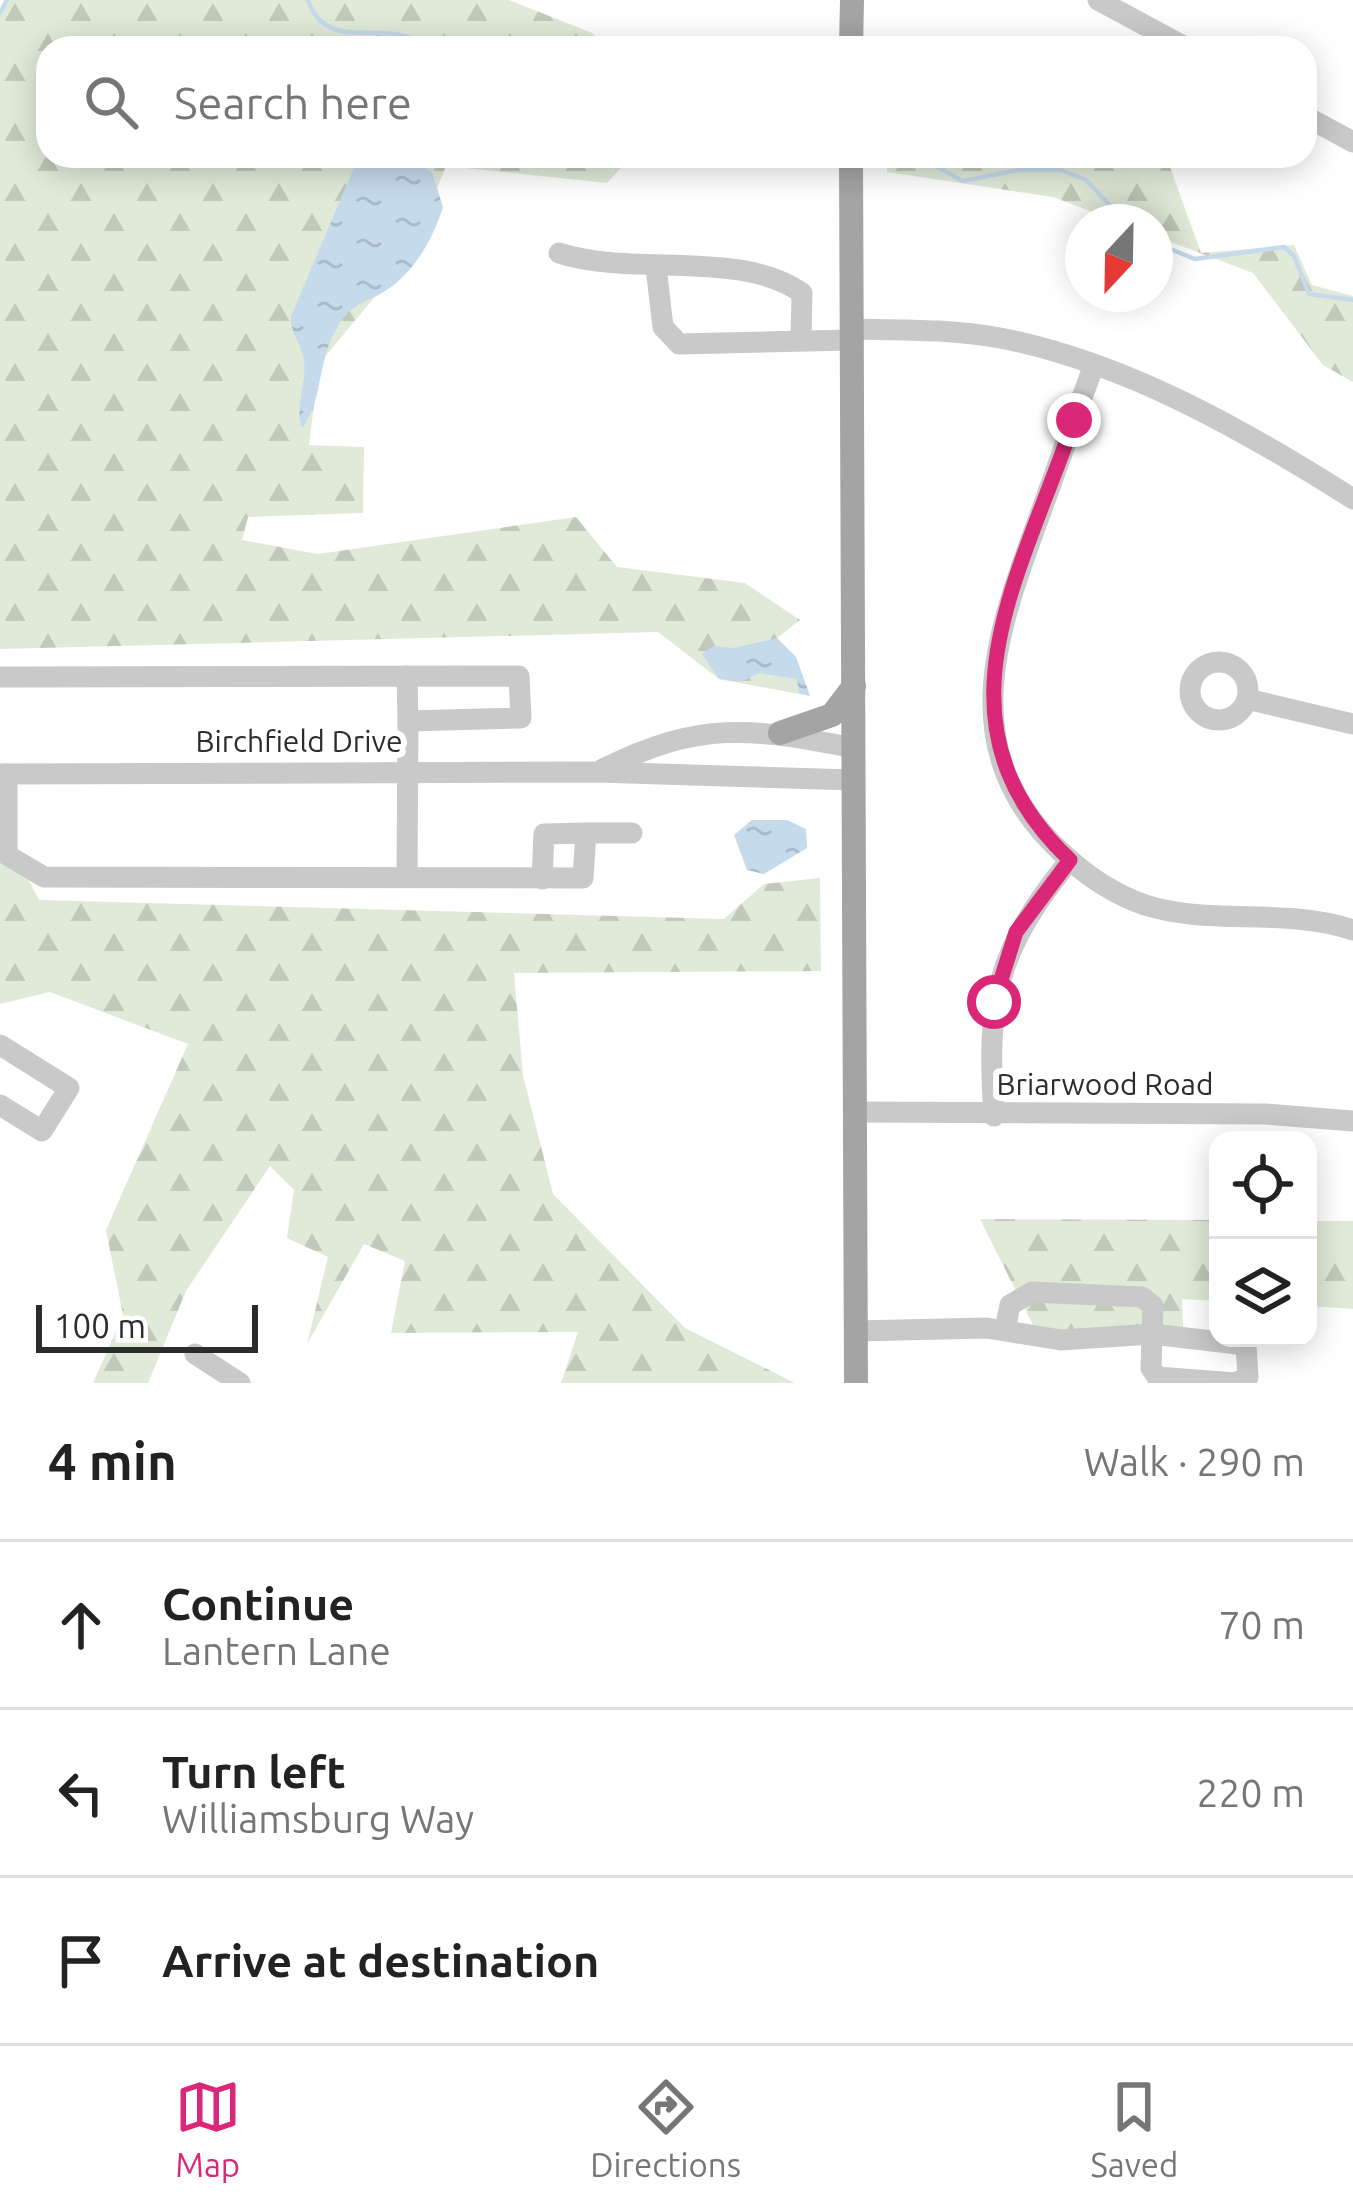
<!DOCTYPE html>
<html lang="en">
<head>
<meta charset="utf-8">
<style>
	:root { --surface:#fff; --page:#f6f6f6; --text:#222; --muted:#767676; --line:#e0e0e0; --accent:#db2777 }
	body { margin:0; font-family:Ubuntu,sans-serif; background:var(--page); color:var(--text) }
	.controls { position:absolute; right:36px; bottom:36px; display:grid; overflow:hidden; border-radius:24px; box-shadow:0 6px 30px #0003 }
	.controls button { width:108px; height:108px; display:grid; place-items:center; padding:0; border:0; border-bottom:3px solid var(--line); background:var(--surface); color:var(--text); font:60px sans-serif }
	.compass { position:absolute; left:1065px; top:204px; width:108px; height:108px; border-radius:50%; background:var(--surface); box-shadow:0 6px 30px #0003; rotate:202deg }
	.scale { position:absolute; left:36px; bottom:30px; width:222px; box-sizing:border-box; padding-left:12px; border:6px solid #2c2c2c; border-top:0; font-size:33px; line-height:42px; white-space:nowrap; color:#2c2c2c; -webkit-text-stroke:9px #fff; paint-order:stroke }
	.stop { position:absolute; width:36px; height:36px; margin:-27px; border:9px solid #db2777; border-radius:50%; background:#fff }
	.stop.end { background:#db2777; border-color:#fff; box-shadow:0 3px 12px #0008 }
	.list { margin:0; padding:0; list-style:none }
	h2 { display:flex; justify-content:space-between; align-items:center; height:156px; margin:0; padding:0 48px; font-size:51px }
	h2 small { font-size:39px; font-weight:400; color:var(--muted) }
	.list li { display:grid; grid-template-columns:78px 1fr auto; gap:36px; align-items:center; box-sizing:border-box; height:168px; padding:0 48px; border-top:3px solid var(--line) }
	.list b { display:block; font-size:45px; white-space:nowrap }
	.list p { margin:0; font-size:39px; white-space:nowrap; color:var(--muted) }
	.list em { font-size:39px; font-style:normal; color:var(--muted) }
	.icon { flex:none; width:66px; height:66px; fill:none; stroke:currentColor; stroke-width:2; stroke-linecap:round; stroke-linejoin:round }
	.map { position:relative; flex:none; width:1353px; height:1383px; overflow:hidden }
	.search { position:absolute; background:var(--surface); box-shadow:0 6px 30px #0003; left:36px; right:36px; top:36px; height:132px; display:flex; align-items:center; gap:30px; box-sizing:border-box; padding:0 42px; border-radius:36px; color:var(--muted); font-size:45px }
	.sheet { height:660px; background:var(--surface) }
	nav { display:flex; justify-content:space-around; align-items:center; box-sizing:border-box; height:168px; border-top:3px solid var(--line); background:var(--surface); font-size:33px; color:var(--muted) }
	nav a { display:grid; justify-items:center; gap:6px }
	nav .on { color:var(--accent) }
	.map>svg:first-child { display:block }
	.forest { fill:url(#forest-firs) }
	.water { fill:url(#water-ripples) }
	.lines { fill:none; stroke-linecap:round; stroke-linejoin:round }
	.stream { stroke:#c5daeb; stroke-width:4.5 }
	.minor { stroke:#c9c9c9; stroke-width:21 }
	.major { stroke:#a4a4a4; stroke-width:24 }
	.route { stroke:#db2777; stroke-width:15 }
	.labels { text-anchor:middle; stroke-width:12; stroke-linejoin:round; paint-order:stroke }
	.street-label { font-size:30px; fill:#2c2c2c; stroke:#fff }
</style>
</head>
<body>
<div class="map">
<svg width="1353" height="1383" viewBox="0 0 1353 1383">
	<defs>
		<pattern id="forest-firs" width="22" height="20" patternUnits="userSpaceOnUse" patternTransform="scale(3)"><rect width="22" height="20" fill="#e1ead9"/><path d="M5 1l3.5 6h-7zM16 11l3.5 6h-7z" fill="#c1c9ba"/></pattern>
		<pattern id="water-ripples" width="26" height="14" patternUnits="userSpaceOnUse" patternTransform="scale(3)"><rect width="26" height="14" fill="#c5daeb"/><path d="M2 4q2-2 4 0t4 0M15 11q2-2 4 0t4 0" fill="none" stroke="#a9bbca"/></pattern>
	</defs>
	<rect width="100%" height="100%" fill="#fff"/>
	<g class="forest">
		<path d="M5 0H509L592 33 611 48H48V156H632L607 183 446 166 412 252 319 364 309 445 364 447 363 513 248 517 242 540 318 554 576 517 617 567 745 583 800 620 777 638 810 696 719 679 658 632 0 649V13Z"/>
		<path d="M887 156H1166L1201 253 1294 245 1312 285 1353 296V382L1323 365 1253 273 1155 236V222H1119L1053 197 887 172Z"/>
		<path d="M0 824 39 900 724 919 764 884 820 878 821 971 514 973 523 1075 553 1194 685 1328 795 1383H561L578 1332 391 1333 405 1261 364 1244 307 1344 328 1257 287 1238 294 1190 270 1166 186 1291 148 1383H93L123 1315 106 1230 188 1044 50 992 0 1004Z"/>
		<path d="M980 1219 1218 1220V1301L1182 1299 1184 1345 1037 1333Z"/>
		<path d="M1308 1221H1353V1309L1308 1306Z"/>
	</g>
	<g class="water">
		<path d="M359 156H405L432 172 443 207C433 239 414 273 385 291 371 300 356 303 345 316 314 355 326 398 302 428 294 407 307 384 304 361 302 343 290 335 291 316Z"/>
		<path d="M777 638 796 657 810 696 799 693 797 679 759 673 740 682 719 679 702 654 713 646 734 648Z"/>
		<path d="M752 820H787L806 829 807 848 764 874 747 870 734 835Z"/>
	</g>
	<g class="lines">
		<g class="stream">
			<path d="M308 0C327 57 387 14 429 48"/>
			<path d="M0 13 7 0"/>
			<path d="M917 156 963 181 1019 170H1061L1086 180 1126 222"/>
			<path d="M1155 243 1195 259 1284 247 1294 256 1309 294 1353 300"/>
		</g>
		<g class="minor">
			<path d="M1098 0 1187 48"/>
			<path d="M1305 116 1353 142"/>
			<path d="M559 253C632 277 741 249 802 293L801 338"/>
			<path d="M656 267 663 327 679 344 852 340"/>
			<path d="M852 329C901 330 951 329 1000 338 1125 362 1246 431 1353 499"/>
			<path d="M1094 365C1075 416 1057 468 1038 520 995 637 954 751 1060 851 1084 874 1113 894 1145 905 1211 926 1285 907 1353 930"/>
			<circle cx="1219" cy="691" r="29"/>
			<path d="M407 676 408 721"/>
			<path d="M0 677 519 676 521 718 408 721 407 877"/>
			<path d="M1247 699 1353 724"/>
			<path d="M603 769C701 720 750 728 854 748"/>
			<path d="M0 774 597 772 853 780"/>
			<path d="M7 774V855L44 877 583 878 586 833H632"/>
			<path d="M542 879 544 834 586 833"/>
			<path d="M0 1045 69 1088 42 1131 0 1105"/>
			<path d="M856 1112 1265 1114 1353 1121"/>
			<path d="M994 1116C986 1000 996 951 1070 860"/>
			<path d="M856 1331 987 1328 1061 1340 1152 1334 1153 1306 1142 1297 1032 1292 1010 1305 1005 1330"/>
			<path d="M1152 1334 1246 1345 1248 1377 1235 1383 1157 1377 1151 1368Z"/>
			<path d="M195 1354 240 1383"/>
		</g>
		<g class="major">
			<path d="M851 48 852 0"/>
			<path d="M851 156 856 1383"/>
			<path d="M780 733 832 715 854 686"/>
		</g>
	</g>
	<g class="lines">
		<path class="route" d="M994 1002 1016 932 1070 860C925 722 1022 575 1074 420"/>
	</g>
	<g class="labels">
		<g class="street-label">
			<text x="299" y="752">Birchfield Drive</text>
			<text x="1105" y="1095">Briarwood Road</text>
		</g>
	</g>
</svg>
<div class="controls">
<button><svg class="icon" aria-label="locate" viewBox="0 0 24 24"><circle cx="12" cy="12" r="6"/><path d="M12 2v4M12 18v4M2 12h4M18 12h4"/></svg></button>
<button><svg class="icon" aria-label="layers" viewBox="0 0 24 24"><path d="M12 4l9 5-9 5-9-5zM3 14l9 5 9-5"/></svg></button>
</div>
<svg class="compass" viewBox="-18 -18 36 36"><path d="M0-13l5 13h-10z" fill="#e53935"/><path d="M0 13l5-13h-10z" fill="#767676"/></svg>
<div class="scale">100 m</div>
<div class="stop" style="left:994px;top:1002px"></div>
<div class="stop end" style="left:1074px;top:420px"></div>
<div class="search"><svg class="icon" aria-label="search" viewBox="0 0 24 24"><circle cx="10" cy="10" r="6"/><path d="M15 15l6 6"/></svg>Search here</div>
</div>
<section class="sheet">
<h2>4 min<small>Walk · 290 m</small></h2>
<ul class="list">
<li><svg class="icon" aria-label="ahead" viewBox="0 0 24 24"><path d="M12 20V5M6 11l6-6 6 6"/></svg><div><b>Continue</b><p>Lantern Lane</p></div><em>70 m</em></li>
<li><svg class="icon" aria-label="left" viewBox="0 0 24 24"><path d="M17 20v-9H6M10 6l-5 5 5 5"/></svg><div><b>Turn left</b><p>Williamsburg Way</p></div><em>220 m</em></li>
<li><svg class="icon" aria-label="arrive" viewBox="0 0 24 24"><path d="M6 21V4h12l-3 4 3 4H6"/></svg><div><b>Arrive at destination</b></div></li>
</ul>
</section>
<nav>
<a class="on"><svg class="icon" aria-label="map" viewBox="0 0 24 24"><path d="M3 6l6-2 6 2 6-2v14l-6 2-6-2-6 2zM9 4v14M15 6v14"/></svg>Map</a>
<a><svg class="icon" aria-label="directions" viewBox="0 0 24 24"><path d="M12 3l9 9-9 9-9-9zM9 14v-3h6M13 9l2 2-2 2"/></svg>Directions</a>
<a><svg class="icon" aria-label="saved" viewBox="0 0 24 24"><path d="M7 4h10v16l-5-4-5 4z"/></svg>Saved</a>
</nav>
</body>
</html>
